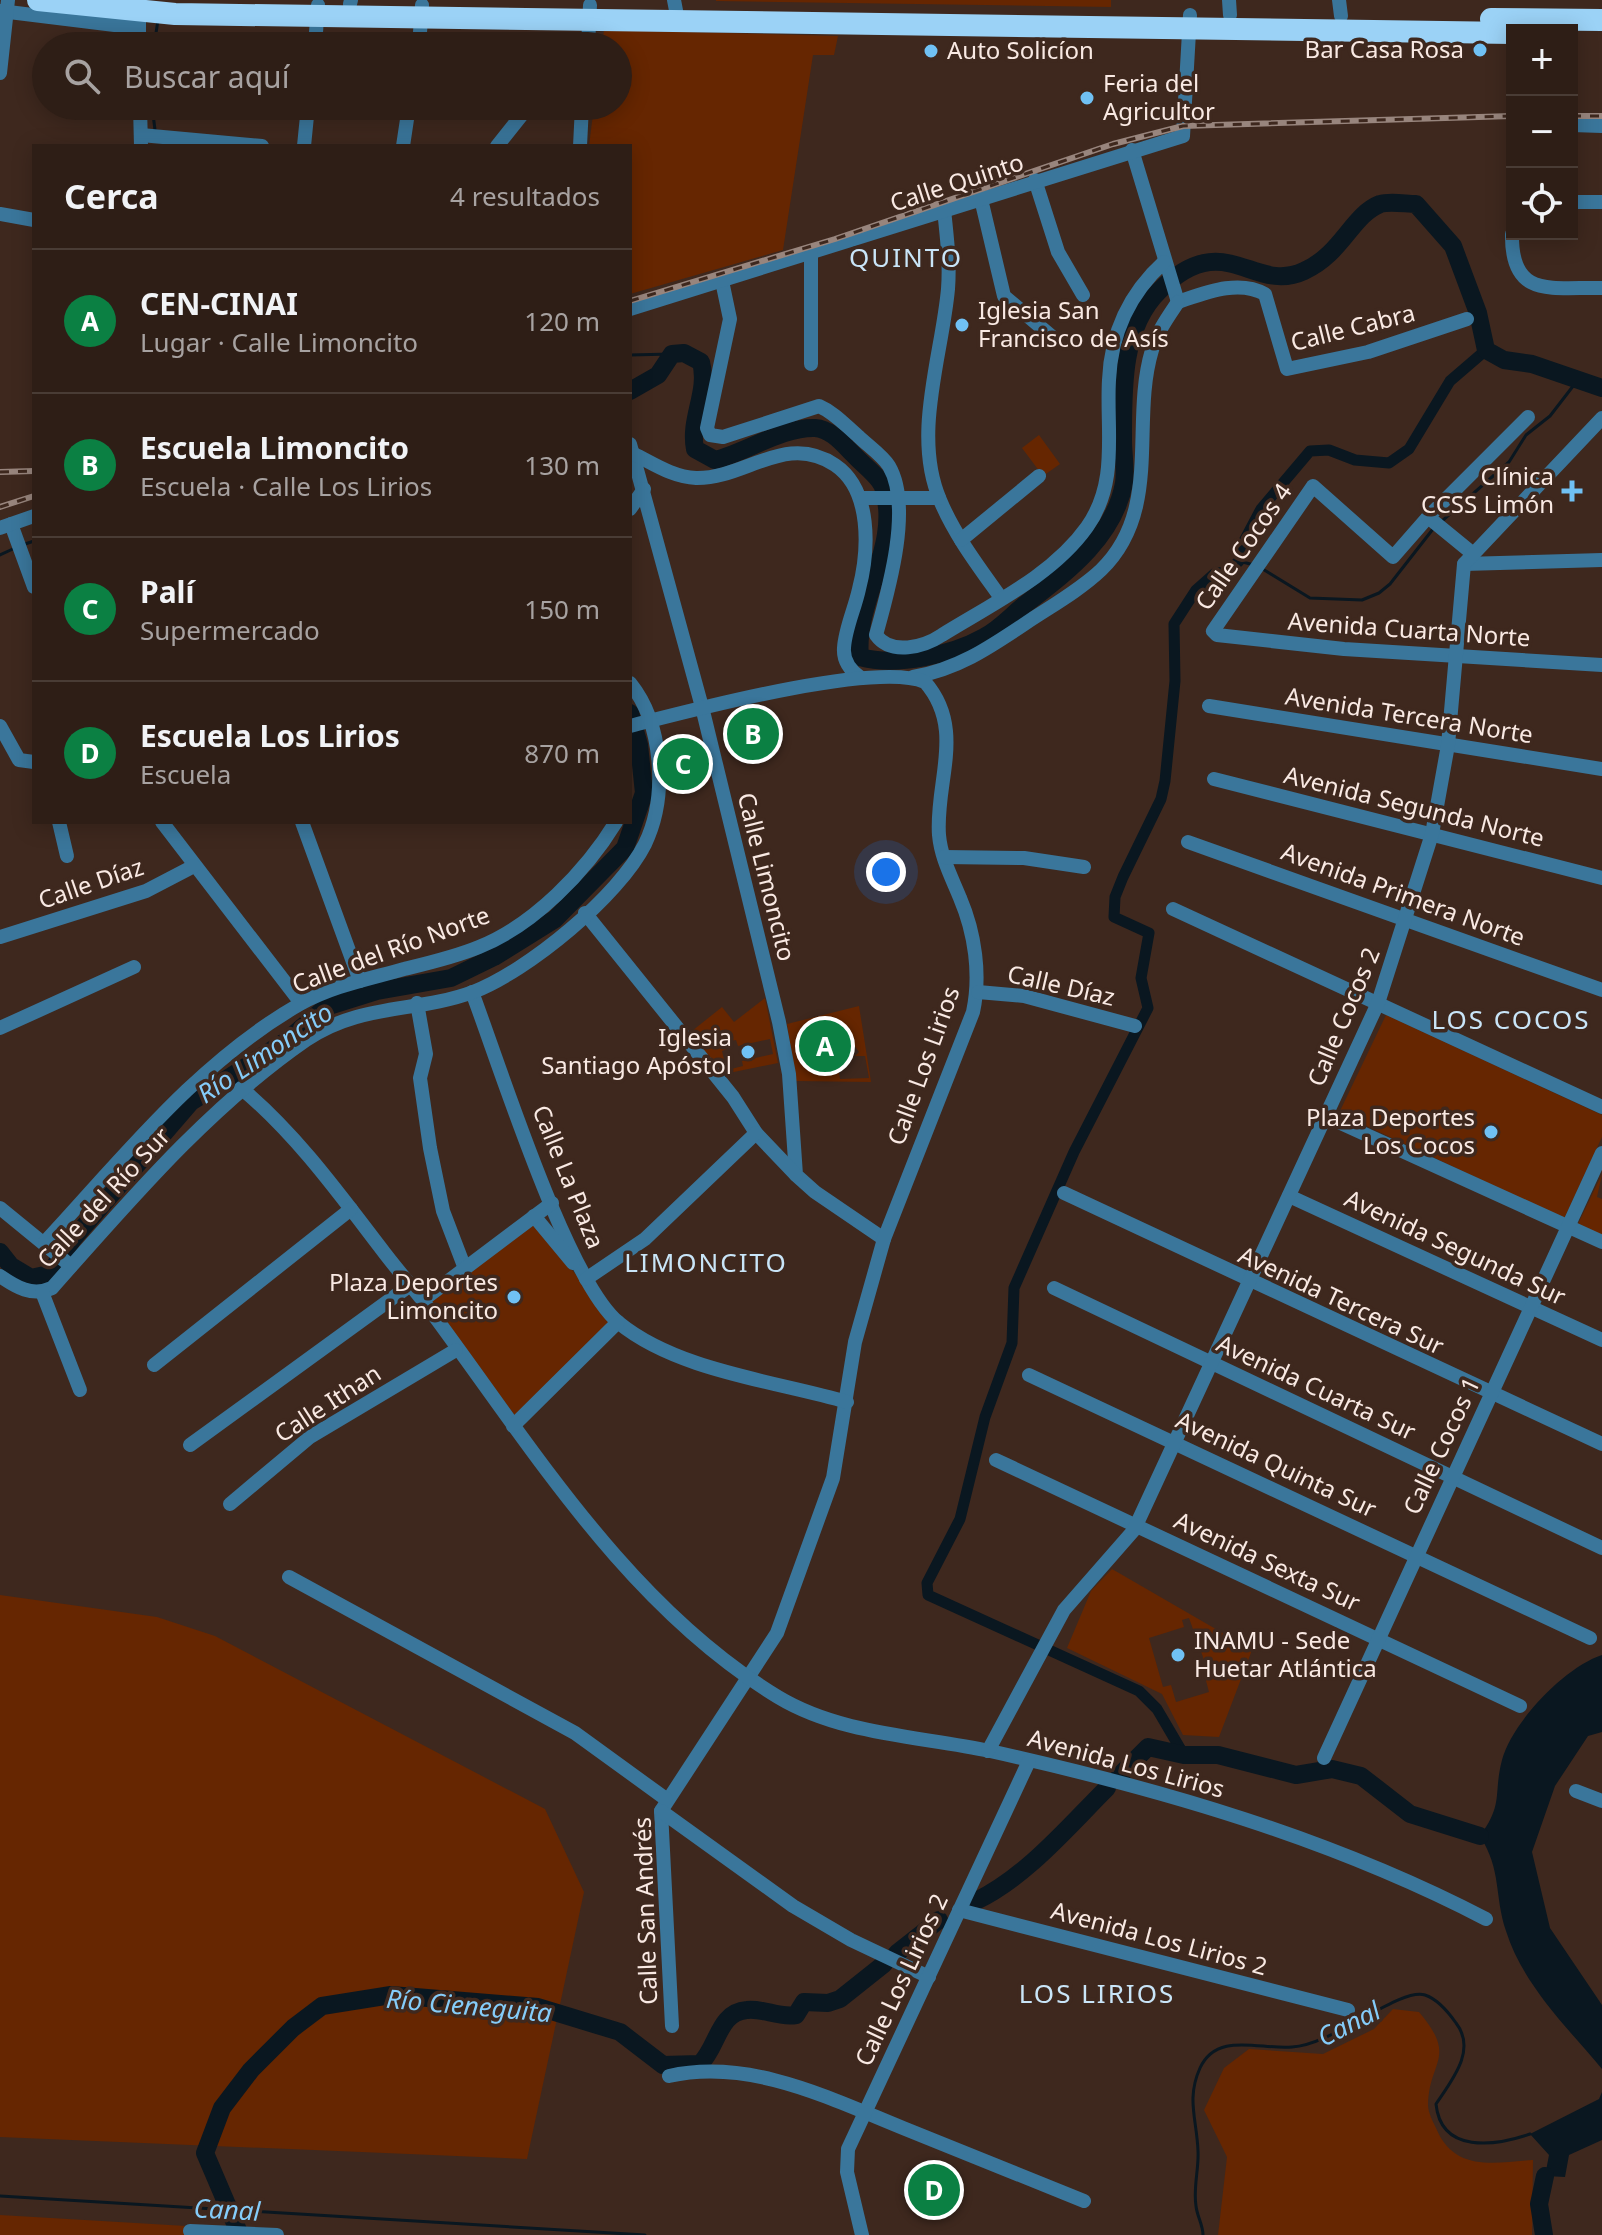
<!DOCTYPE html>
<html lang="es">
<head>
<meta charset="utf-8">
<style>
	:root { --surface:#2e1e16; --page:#36271f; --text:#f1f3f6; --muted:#a7a2a1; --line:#493c35; --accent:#0b8043 }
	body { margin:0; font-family:"Noto Sans",sans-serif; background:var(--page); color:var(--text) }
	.controls { position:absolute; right:24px; top:24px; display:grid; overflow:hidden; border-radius:0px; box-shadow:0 4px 20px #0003 }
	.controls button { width:72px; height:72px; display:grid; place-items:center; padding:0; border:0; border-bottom:2px solid var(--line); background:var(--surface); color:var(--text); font:40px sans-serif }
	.you { position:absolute; left:886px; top:872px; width:28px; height:28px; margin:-20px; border:6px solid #fff; border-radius:50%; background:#1a73e8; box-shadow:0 0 0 12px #1a73e833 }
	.badge { display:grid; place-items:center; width:52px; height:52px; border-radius:50%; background:var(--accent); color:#fff; font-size:26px; font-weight:700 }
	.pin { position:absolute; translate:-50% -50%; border:4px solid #fff; box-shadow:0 2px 8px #0006 }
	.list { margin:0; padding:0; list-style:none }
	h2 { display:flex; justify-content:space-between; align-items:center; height:104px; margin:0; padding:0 32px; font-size:34px }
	h2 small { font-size:26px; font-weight:400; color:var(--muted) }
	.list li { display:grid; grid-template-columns:52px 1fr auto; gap:24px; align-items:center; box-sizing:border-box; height:144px; padding:0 32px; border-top:2px solid var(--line) }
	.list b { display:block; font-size:30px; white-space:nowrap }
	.list p { margin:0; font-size:26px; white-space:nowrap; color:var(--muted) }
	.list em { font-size:26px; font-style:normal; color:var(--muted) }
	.icon { flex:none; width:44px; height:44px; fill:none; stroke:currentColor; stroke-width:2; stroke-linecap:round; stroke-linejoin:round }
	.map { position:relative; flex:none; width:1602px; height:2235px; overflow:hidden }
	.search { position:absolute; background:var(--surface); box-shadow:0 4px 20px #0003; left:32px; top:32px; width:600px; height:88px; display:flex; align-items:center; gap:20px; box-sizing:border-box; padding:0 28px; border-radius:44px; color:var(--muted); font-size:30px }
	.panel { position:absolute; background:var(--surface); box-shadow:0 4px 20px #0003; left:32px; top:144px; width:600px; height:680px; border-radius:0px }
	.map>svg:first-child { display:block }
	.green { fill:#662601; fill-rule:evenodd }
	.water { fill:#0a1720 }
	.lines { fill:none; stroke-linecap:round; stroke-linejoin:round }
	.stream { stroke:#0a1720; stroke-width:3 }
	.canal { stroke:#0a1720; stroke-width:11 }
	.river { stroke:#0a1720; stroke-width:18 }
	.minor { stroke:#3a769b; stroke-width:14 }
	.highway { stroke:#9bd2f6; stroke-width:22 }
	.rail-casing { stroke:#98857d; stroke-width:6 }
	.rail { stroke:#3e281e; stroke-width:3; stroke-dasharray:9; stroke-linecap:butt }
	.poi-dot { fill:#70c1f4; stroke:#3e281e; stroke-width:3 }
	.labels { text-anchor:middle; stroke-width:7; stroke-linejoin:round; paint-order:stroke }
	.poi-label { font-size:24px; fill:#f9e9e3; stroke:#3e281e; text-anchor:end }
	.street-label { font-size:24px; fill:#f9e9e3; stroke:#3e281e }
	.neighbourhood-label { font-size:26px; letter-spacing:2px; fill:#c9e5f8; stroke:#3e281e }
	.water-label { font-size:26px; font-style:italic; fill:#85ccf9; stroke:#3e281e }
</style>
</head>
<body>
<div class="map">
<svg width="1602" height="2235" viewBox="0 0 1602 2235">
	<rect width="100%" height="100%" fill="#3e281e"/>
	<g class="green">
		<path d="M1111 0V7L716 1V0Z"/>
		<path d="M604 30 838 36 834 55H813L783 250 630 294V146H589L594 106H618V46H602Z"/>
		<path d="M1039 435 1060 464 1043 476 1022 448Z"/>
		<path d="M765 998 778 1063 729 1073 717 1058 710 1064 687 1035 722 1007 734 1022ZM770 1039 773 1054 742 1061 743 1066 731 1069 729 1063 725 1064 722 1051 727 1049 726 1042 736 1040 738 1046Z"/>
		<path d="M859 1006 871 1082 796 1081 787 1024ZM825 1017 838 1057 851 1056 847 1051 854 1045 859 1052 855 1056H865L869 1078 840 1079 838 1066 806 1070 803 1051 817 1048 808 1023Z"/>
		<path d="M1386 1015 1602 1115V1137L1564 1219 1339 1113Z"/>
		<path d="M1602 1174 1597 1197 1602 1199V1239L1577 1226Z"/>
		<path d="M533 1221 612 1320 516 1417 430 1302Z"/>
		<path d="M1112 1569 1252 1650 1219 1737 1183 1735 1162 1694 1067 1648 1091 1591ZM1189 1618 1208 1671 1204 1673 1209 1692 1176 1702 1171 1685 1163 1687 1149 1638 1184 1627 1182 1620Z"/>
		<path d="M0 1595 157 1617 215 1636 545 1809 584 1892 527 2159 0 2137Z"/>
		<path d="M1393 2009 1419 2012C1458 2058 1429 2060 1428 2105 1428 2112 1433 2122 1436 2128 1454 2172 1494 2163 1533 2160L1532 2235H1218L1227 2157 1204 2110 1224 2068 1249 2049 1323 2054 1374 2029Z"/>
		<path d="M0 2215 254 2230 253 2235H0Z"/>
	</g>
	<g class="water">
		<path d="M1602 1655V1732L1588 1736 1555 1786 1532 1852 1550 1928 1602 2005V2069C1567 2027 1523 1985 1506 1931 1494 1895 1502 1871 1480 1836 1504 1803 1493 1795 1502 1760 1512 1722 1565 1667 1602 1655Z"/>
		<path d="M1602 2092V2140L1569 2155 1565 2177 1545 2176 1549 2155 1530 2134 1599 2099Z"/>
	</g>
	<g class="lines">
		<g class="stream">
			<path d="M154 46 158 20"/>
			<path d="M152 106 155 130"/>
			<path d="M630 355 672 354"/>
			<path d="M1442 521 1509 462 1526 435 1550 416 1577 381"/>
			<path d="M22 545 34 541"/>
			<path d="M0 555 15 548"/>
			<path d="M1239 561 1254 565"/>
			<path d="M1261 568 1310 598 1362 600 1379 593 1390 584 1433 529"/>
			<path d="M0 2196 645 2235"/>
			<path d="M1203 2235C1203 2225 1197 2216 1196 2206 1193 2188 1199 2169 1198 2151 1197 2120 1186 2099 1200 2068 1217 2031 1260 2050 1292 2047 1333 2045 1400 1987 1425 1995 1437 1999 1449 2013 1456 2023 1477 2050 1452 2080 1436 2104 1441 2154 1495 2146 1530 2134"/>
		</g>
		<path class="canal" d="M1184 1755 1157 1709 1139 1691 928 1595 927 1583 960 1519 985 1417 1012 1343 1014 1288 1074 1152 1148 1008 1141 978 1149 933 1114 917 1115 897 1123 877 1161 799 1165 781 1175 681 1174 624 1196 590 1214 574 1229 571 1239 561 1243 543 1261 509 1310 451 1329 450 1355 460 1389 463 1409 449 1450 381 1486 350"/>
		<g class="river">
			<path d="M630 391 658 375 672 354 684 353 701 362C709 392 689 418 695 449L715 460C747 452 782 427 815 428 831 429 843 444 854 455 862 464 879 476 883 487 902 545 854 601 860 657 896 667 952 655 984 637 998 630 1010 617 1022 607 1063 575 1114 539 1124 483 1126 470 1123 454 1123 441 1123 392 1121 328 1159 291 1225 225 1253 295 1304 271 1342 254 1352 215 1380 204 1390 201 1406 204 1416 204L1453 246 1478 313 1486 350 1504 360 1532 364 1602 388"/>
			<path d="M0 1252 11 1266 31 1278 49 1274 73 1239 191 1102 286 1041 326 1007 377 991 451 978 494 957 555 919 625 848 644 793 639 745 630 713"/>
			<path d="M1120 1775 1148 1747 1184 1755H1218L1296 1775 1332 1769 1361 1776 1410 1814 1480 1836"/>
			<path d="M976 1901C1027 1876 1067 1828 1107 1788"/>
			<path d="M897 1953 939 1920"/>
			<path d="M240 2235 205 2153 222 2108 251 2070 293 2028 322 2006 391 1995 538 2007 620 2032 663 2065 700 2064C718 2047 718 2012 747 2010 764 2008 778 2018 796 2015L804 2002 828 2003 840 1999 884 1964"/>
			<path d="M1544 2235 1539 2204 1545 2176"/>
		</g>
		<g class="minor">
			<path d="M674 0 678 21"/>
			<path d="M1229 0 1230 15"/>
			<path d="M1339 0 1341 16"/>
			<path d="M350 4 351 0"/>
			<path d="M0 11 139 28"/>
			<path d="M139 18V46"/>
			<path d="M315 46 318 5"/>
			<path d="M419 46 422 5"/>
			<path d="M572 46 576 42 588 43"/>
			<path d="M588 46 590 5"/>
			<path d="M0 73 8 0"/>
			<path d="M140 106 141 146"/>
			<path d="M1572 125 1602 126"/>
			<path d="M141 135 262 146"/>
			<path d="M304 146 308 106"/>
			<path d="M403 146 409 106"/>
			<path d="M497 146 529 106"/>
			<path d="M580 146 582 106"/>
			<path d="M1132 150 1178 302"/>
			<path d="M1035 180 1058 252 1083 295"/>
			<path d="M981 199 1004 296 1056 340"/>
			<path d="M1572 202H1602"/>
			<path d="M944 210C947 237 950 263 948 289 942 356 912 435 940 500 955 536 979 567 1001 598"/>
			<path d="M0 214 34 220"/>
			<path d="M1512 234C1511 299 1551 287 1602 288"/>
			<path d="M722 281 730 319 707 428 710 435 723 437 819 406C835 413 845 425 858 436 867 445 882 455 889 466 913 507 888 592 876 635 891 656 924 647 942 635 992 604 1053 575 1087 527 1119 482 1106 430 1109 380 1111 333 1130 293 1164 262"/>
			<path d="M1178 302C1205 293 1238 279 1265 294L1287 369 1368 352 1467 319"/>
			<path d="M630 309 1183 136 1190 15"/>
			<path d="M811 364V254"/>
			<path d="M1528 417 1428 517 1393 557 1313 486 1213 631 1217 635 1344 649 1602 665"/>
			<path d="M630 444 702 707 779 1022 789 1074 796 1175 815 1192 884 1239"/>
			<path d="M634 454C654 464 673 477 696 478 745 479 786 432 835 465 872 490 869 550 859 589 855 608 845 629 844 648 843 661 851 671 861 678"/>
			<path d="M862 498H939"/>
			<path d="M630 509 644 489"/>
			<path d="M1428 517 1472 553"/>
			<path d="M11 524 34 587"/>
			<path d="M0 528 34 516"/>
			<path d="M961 540 1039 476"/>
			<path d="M1464 564 1602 560"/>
			<path d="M913 677C960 669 993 645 1032 619 1055 604 1081 589 1101 570 1163 510 1130 423 1152 350 1157 332 1168 317 1178 302"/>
			<path d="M1209 706 1602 769"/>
			<path d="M0 726 19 760 34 762"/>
			<path d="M630 726C689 711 875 661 925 682 966 729 935 782 939 835 941 858 952 878 960 898 975 933 981 975 973 1012L884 1239 855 1342 833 1478 777 1633 661 1811 672 2026"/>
			<path d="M1214 779 1602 878"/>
			<path d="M59 822 67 856"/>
			<path d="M162 822 301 1003"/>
			<path d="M302 822 360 981"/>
			<path d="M1188 842 1602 990"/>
			<path d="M944 857 1024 858 1084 867"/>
			<path d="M1173 909 1602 1107"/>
			<path d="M585 913 733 1097 756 1133 796 1175"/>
			<path d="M0 937 146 891 194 866"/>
			<path d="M472 992C499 1063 567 1281 619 1323 678 1371 775 1381 847 1402"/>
			<path d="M978 992 1024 996 1135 1026"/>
			<path d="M417 1003 426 1054 420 1078 430 1148 443 1211 464 1266"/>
			<path d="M0 1028 134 967"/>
			<path d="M241 1088C295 1133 338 1192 380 1247 394 1266 410 1284 424 1302 529 1442 625 1604 778 1697 841 1735 920 1736 990 1751 1161 1789 1330 1838 1486 1919"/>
			<path d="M1325 1116 1602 1242"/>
			<path d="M1064 1193 1602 1444"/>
			<path d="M1289 1196 1602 1340"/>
			<path d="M0 1208 71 1266"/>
			<path d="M534 1216 573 1263"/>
			<path d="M45 1242C124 1157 197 1063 300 1004 332 986 369 979 404 969 429 963 455 957 479 947 534 925 586 871 616 822"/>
			<path d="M0 1276C16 1287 32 1297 52 1288 131 1199 208 1108 306 1040 360 1003 416 1013 473 992 528 971 619 896 645 844 668 796 663 724 630 683"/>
			<path d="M586 1279 645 1239 756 1133"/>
			<path d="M1054 1288 1602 1548"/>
			<path d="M42 1292 80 1390"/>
			<path d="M423 1300 552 1203"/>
			<path d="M154 1365 351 1209"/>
			<path d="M1029 1375 1590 1638"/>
			<path d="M513 1426 618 1322"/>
			<path d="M190 1445 409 1286"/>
			<path d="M996 1460 1520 1706"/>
			<path d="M230 1504 310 1437 456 1350"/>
			<path d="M289 1577 575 1733 666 1799"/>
			<path d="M988 1751 1064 1610 1134 1530 1378 1003 1432 834 1448 745 1464 564 1602 418"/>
			<path d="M1324 1758 1602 1153"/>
			<path d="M1576 1791 1602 1801"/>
			<path d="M661 1811 793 1906 851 1940 929 1977"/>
			<path d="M959 1910 1348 2010"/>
			<path d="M669 2076C750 2058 829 2098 903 2128 964 2152 1024 2177 1084 2201"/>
			<path d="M190 2231 277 2235"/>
			<path d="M862 2235 847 2172 848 2149 1029 1761"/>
		</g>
		<g class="highway">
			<path d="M38 0 175 14 1512 33"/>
			<path d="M1491 19 1602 20"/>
		</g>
		<g class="rail-casing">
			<g id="rail">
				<path d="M1572 116H1602"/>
				<path d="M630 301 835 239 1113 144 1183 126 1512 116"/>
				<path d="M0 472 34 471"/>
				<path d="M0 507 34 496"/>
			</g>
		</g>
		<use href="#rail" class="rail"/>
	</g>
	<g class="poi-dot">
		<circle cx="1480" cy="50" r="8"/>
		<circle cx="931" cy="51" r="8"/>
		<circle cx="1087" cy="98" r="8"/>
		<circle cx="962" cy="325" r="8"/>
		<path d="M1568 479h8v8h8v8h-8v8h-8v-8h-8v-8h8z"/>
		<circle cx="748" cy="1052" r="8"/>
		<circle cx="1491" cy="1132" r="8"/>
		<circle cx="514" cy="1297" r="8"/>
		<circle cx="1178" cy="1655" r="8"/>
	</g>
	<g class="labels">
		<g class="poi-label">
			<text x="1464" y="58">Bar Casa Rosa</text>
			<text x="947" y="59" text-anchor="start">Auto Solicíon</text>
			<text x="1103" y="92" text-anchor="start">Feria del<tspan x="1103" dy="28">Agricultor</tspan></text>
			<text x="978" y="319" text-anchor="start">Iglesia San<tspan x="978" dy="28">Francisco de Asís</tspan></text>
			<text x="1554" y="485">Clínica<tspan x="1554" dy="28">CCSS Limón</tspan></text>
			<text x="732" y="1046">Iglesia<tspan x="732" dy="28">Santiago Apóstol</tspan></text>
			<text x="1475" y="1126">Plaza Deportes<tspan x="1475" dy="28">Los Cocos</tspan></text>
			<text x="498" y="1291">Plaza Deportes<tspan x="498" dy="28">Limoncito</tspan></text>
			<text x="1194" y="1649" text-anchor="start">INAMU - Sede<tspan x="1194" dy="28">Huetar Atlántica</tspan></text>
		</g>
		<g class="street-label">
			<text transform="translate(957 183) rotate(-18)" y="8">Calle Quinto</text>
			<text transform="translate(1353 328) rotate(-14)" y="8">Calle Cabra</text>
			<text transform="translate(1244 547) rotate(-55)" y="8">Calle Cocos 4</text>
			<text transform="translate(1409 630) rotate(4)" y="8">Avenida Cuarta Norte</text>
			<text transform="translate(1409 716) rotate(9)" y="8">Avenida Tercera Norte</text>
			<text transform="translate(1414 807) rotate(14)" y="8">Avenida Segunda Norte</text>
			<text transform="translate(766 877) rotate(76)" y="8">Calle Limoncito</text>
			<text transform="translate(91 884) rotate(-19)" y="8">Calle Díaz</text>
			<text transform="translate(1403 895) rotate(20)" y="8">Avenida Primera Norte</text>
			<text transform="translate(391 950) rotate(-20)" y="8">Calle del Río Norte</text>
			<text transform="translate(1061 986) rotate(13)" y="8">Calle Díaz</text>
			<text transform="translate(1344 1017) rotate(-67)" y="8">Calle Cocos 2</text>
			<text transform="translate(924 1066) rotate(-70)" y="8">Calle Los Lirios</text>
			<text transform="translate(568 1177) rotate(68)" y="8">Calle La Plaza</text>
			<text transform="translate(104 1198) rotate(-47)" y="8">Calle del Río Sur</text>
			<text transform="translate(1455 1248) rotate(25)" y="8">Avenida Segunda Sur</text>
			<text transform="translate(1341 1301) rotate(25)" y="8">Avenida Tercera Sur</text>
			<text transform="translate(1316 1388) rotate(25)" y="8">Avenida Cuarta Sur</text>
			<text transform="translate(328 1404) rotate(-33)" y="8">Calle Ithan</text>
			<text transform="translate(1442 1446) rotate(-65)" y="8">Calle Cocos 1</text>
			<text transform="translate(1276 1465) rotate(25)" y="8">Avenida Quinta Sur</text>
			<text transform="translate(1267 1562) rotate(25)" y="8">Avenida Sexta Sur</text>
			<text transform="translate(1126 1764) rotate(15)" y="8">Avenida Los Lirios</text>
			<text transform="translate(646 1911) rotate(-92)" y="8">Calle San Andrés</text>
			<text transform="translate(1159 1939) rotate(15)" y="8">Avenida Los Lirios 2</text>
			<text transform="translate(902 1980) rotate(-65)" y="8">Calle Los Lirios 2</text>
		</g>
		<g class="neighbourhood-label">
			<text x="906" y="267">QUINTO</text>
			<text x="1511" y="1029">LOS COCOS</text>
			<text x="706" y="1272">LIMONCITO</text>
			<text x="1097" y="2003">LOS LIRIOS</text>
		</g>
		<g class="water-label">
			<text transform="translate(265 1053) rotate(-34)" y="9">Río Limoncito</text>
			<text transform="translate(469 2006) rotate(5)" y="9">Río Cieneguita</text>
			<text transform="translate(1349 2024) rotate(-27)" y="9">Canal</text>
			<text transform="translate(227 2210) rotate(3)" y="9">Canal</text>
		</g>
	</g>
</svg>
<div class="controls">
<button>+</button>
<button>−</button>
<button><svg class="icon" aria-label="locate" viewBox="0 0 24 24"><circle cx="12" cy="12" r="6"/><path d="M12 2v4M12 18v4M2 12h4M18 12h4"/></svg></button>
</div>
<div class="you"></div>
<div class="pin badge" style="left:825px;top:1046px">A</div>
<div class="pin badge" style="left:753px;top:734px">B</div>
<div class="pin badge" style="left:683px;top:764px">C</div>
<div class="pin badge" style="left:934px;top:2190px">D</div>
<div class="search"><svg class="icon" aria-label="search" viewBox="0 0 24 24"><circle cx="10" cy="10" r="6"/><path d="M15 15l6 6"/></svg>Buscar aquí</div>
<section class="panel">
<h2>Cerca<small>4 resultados</small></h2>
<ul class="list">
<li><span class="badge">A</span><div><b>CEN-CINAI</b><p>Lugar · Calle Limoncito</p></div><em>120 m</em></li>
<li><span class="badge">B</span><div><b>Escuela Limoncito</b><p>Escuela · Calle Los Lirios</p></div><em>130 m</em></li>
<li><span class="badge">C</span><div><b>Palí</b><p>Supermercado</p></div><em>150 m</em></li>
<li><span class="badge">D</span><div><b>Escuela Los Lirios</b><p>Escuela</p></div><em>870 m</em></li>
</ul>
</section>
</div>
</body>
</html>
